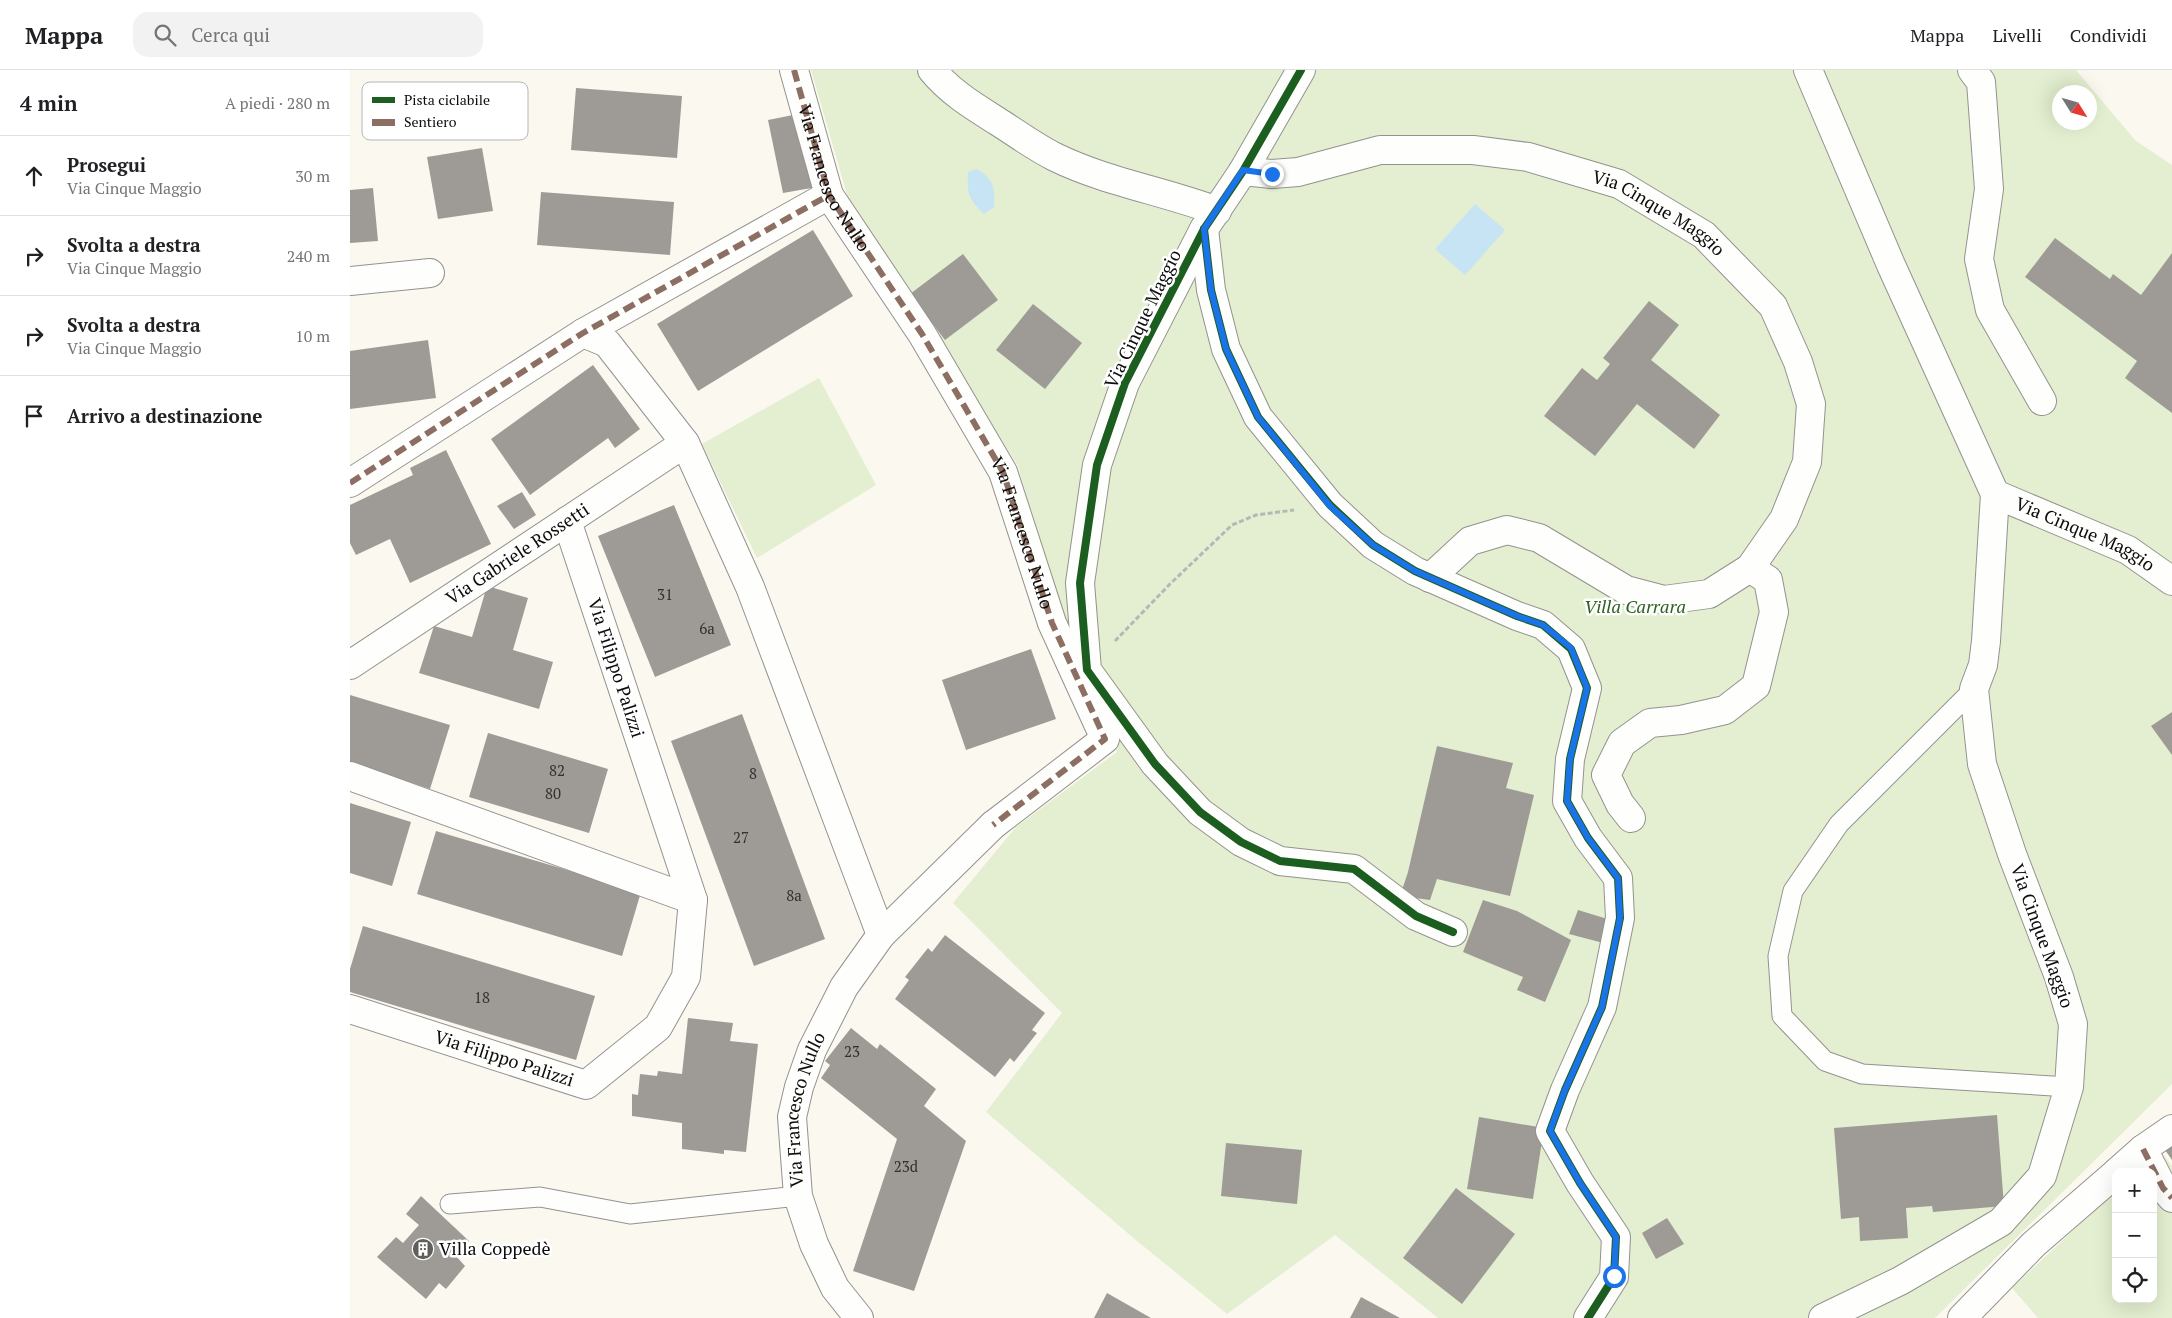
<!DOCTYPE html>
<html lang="it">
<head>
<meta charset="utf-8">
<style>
	:root { --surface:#fff; --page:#f2f2f2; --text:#202124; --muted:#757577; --line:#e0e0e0 }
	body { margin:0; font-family:"PT Serif",serif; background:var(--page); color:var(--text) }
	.controls { position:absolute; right:15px; bottom:15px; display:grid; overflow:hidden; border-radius:10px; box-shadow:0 5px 20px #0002 }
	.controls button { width:45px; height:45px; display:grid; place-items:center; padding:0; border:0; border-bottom:1px solid var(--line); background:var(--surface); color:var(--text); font:25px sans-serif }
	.compass { position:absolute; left:1702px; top:15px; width:45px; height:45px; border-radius:50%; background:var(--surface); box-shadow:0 5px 20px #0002; rotate:127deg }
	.stop { position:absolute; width:15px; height:15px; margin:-11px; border:4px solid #1a73e8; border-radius:50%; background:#fff }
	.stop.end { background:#1a73e8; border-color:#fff; box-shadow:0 1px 5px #0008 }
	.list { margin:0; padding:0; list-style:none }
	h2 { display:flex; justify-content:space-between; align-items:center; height:65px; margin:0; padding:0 20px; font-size:21px }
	h2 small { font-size:16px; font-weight:400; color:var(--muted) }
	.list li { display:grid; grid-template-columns:32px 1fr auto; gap:15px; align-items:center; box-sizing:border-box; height:80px; padding:0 20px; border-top:1px solid var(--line) }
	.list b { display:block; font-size:19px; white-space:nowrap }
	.list p { margin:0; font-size:16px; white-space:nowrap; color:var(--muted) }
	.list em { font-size:16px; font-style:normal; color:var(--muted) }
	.icon { flex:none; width:28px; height:28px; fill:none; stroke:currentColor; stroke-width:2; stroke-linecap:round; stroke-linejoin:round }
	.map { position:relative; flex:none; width:1822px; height:1248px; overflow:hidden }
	header { display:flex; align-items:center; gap:30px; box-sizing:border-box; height:70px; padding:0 25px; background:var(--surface); border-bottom:1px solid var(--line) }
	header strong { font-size:24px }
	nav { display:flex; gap:28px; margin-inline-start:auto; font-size:18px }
	.search { width:350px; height:45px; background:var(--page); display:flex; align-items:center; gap:12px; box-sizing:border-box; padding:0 18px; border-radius:15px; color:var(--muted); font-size:19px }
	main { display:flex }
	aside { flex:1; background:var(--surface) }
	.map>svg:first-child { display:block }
	.green { fill:#e3efd0; fill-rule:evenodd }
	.water { fill:#c7e4f4 }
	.building { fill:#9e9b96 }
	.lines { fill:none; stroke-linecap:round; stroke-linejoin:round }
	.service-casing { stroke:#94928f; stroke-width:21 }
	.pedestrian-casing { stroke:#94928f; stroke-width:30 }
	.minor-casing { stroke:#94928f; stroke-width:30 }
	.path { stroke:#b7b7b5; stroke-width:3; stroke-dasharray:5 2.5; stroke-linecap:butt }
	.service { stroke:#fefefd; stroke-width:19 }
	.pedestrian { stroke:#fefefd; stroke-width:28 }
	.minor { stroke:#fefefd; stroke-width:28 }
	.quiet { stroke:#8d6e63; stroke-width:6; stroke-dasharray:12 6; stroke-linecap:butt }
	.cycleway-casing { stroke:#fff; stroke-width:11 }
	.cycleway { stroke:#1b5e20; stroke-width:8 }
	.route { stroke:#1a73e8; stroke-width:6 }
	.labels { text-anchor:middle; stroke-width:5; stroke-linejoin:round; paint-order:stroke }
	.number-label { font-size:15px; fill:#30302e }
	.street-label { font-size:18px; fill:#0c0c0c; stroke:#fff }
	.park-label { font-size:18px; font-style:italic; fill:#2c631e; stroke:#fff }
	.poi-label { font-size:18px; fill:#0c0c0c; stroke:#fff; text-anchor:start }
	.key { fill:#fff; stroke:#b6b6b6; stroke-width:1 }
	.key-label { font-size:14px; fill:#0c0c0c }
</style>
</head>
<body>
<header>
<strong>Mappa</strong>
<div class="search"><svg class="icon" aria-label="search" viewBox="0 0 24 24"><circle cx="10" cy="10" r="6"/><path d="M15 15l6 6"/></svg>Cerca qui</div>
<nav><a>Mappa</a><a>Livelli</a><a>Condividi</a></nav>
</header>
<main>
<aside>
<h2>4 min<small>A piedi · 280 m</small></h2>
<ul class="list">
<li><svg class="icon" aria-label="ahead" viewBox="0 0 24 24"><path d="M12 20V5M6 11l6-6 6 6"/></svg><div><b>Prosegui</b><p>Via Cinque Maggio</p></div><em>30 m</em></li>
<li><svg class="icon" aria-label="right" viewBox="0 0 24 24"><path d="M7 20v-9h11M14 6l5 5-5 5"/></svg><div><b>Svolta a destra</b><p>Via Cinque Maggio</p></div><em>240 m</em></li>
<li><svg class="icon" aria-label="right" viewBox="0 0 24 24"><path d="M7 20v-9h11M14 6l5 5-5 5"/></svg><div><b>Svolta a destra</b><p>Via Cinque Maggio</p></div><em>10 m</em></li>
<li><svg class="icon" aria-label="arrive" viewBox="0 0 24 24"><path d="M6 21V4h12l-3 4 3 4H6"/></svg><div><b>Arrivo a destinazione</b></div></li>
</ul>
</aside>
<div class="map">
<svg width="1822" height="1248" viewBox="0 0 1822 1248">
	<rect width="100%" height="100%" fill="#fbf8f0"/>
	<g class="green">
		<path d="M461 0H1726L1786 71 1822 95V1014L1585 1248H1088L985 1165 877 1244 787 1171 636 1042 712 943 603 833 666 757 767 682 716 567 668 396 498 128ZM1710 22H1740V52H1710Z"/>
		<path d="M469 308 526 415 407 488 352 374Z"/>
		<path d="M1809 1079 1822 1096V1248H1688L1662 1218 1766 1120V1229H1803V1102H1785Z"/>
	</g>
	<g class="water">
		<path d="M627 99C644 110 645 118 644 137L634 144C618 129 617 123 618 102Z"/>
		<path d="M1125 134 1155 160 1115 205 1085 179Z"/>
	</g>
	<g class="building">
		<path d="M226 18 332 26 327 88 221 80Z"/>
		<path d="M453 43 467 117 433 123 418 50Z"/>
		<path d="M132 78 143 141 88 149 77 87Z"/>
		<path d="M23 118 28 171 0 173V120Z"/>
		<path d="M191 122 324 132 320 185 187 175Z"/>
		<path d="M463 160 503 226 348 321 307 254Z"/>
		<path d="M1705 168 1760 209 1763 204 1791 225 1822 183V343L1775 308 1787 291 1675 207Z"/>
		<path d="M613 184 648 230 595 270 560 224Z"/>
		<path d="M1299 231 1329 255 1301 290 1370 345 1344 379 1287 334 1245 386 1194 346 1232 298 1247 310 1260 294 1253 288Z"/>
		<path d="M683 234 732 273 695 319 646 280Z"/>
		<path d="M78 270 86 328 0 339V281Z"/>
		<path d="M243 295 290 359 265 378 258 368 180 425 141 369Z"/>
		<path d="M96 380 141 474 60 513 40 469 6 485 0 473V435L63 405 60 398Z"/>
		<path d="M172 422 186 445 164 459 147 436Z"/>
		<path d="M324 435 381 575 305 607 248 466Z"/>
		<path d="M137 516 178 528 163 580 203 592 189 639 69 603 84 556 122 567Z"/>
		<path d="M681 579 706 649 616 680 592 610Z"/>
		<path d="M0 625 100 655 80 719 0 692Z"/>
		<path d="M1822 642V685L1801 656Z"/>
		<path d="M392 644 475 869 404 896 321 671Z"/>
		<path d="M138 663 258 699 239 763 119 727Z"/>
		<path d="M1087 676 1163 693 1156 718 1184 725 1160 826 1087 809 1080 830 1050 826 1058 802Z"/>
		<path d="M0 733 61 752 42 816 0 803Z"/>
		<path d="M86 761 291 822 272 886 67 824Z"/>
		<path d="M1133 830 1167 841 1221 870 1195 932 1167 920 1173 907 1113 882Z"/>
		<path d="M1228 840 1264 851 1257 874 1219 864Z"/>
		<path d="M13 856 245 926 226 990 0 922V899Z"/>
		<path d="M595 865 695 943 682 960 687 963 664 992 660 988 645 1007 545 929 559 910 555 907 578 878 582 882Z"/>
		<path d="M338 948 383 953 380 971 408 974 396 1082 374 1080V1084L332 1079V1053L282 1046V1024L288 1025 290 1004 307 1006 308 1001 332 1004Z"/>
		<path d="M501 958 527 979 530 974 586 1019 574 1036 616 1071 564 1221 503 1201 547 1069 471 1008 480 995 475 991Z"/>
		<path d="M1647 1045 1654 1136 1583 1142 1582 1136 1556 1138 1558 1168 1510 1171 1509 1147 1491 1149 1484 1058Z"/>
		<path d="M1129 1047 1194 1058 1183 1129 1117 1119Z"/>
		<path d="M1822 1067V1090L1811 1074Z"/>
		<path d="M876 1073 952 1080 947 1134 871 1126Z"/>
		<path d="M1106 1118 1165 1164 1112 1234 1053 1188Z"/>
		<path d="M71 1126 119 1171 105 1185 115 1196 96 1219 89 1213 76 1229 27 1187 46 1167 53 1173 69 1155 56 1144Z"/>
		<path d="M1317 1148 1334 1174 1306 1189 1292 1163Z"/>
		<path d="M757 1223 801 1248H744Z"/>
		<path d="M1011 1227 1050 1248H1000Z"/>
	</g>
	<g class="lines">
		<g class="service-casing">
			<g id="service">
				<path d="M1624 619 1489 754 1443 821 1428 886 1432 946 1475 991 1512 1004 1719 1017"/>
				<path d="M100 1134 190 1127 280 1144 448 1126"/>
			</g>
		</g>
		<g class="pedestrian-casing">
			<g id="pedestrian">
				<path id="s1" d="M444 0 479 125 572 264 653 402 702 553 755 669 643 755"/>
				<path d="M0 413 233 263 479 125"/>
				<path d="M1793 1079 1813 1118 1822 1128"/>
			</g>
		</g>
		<g class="minor-casing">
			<g id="minor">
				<path d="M582 0C600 22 623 36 647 51 666 63 685 77 705 87 756 112 814 121 867 141"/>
				<path d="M951 0 893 101 854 159 775 313 747 395 730 513 737 600 805 694 850 742 891 772 930 791 1004 799 1066 846 1103 862"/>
				<path id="s2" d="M1458 0 1541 195 1645 424 1778 480 1822 511"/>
				<path d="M1622 0 1631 12 1639 119 1629 189 1640 240 1692 331"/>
				<path id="s3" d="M893 101 922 104 948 102 1030 80H1123L1178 87 1269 114 1354 165 1423 236 1448 292 1461 334 1457 392 1434 449 1400 498"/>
				<path d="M854 159 861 220 876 279 908 347 980 435 1023 475 1065 501 1167 546 1193 555 1221 579 1237 618 1220 689 1217 731 1238 768 1268 808 1270 848 1252 937 1215 1020 1200 1061 1230 1113 1266 1167 1264 1207 1238 1248"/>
				<path d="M0 211 80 203"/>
				<path d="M233 263 257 273 335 373 400 517 531 865"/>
				<path d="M1080 508 1120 471 1157 460 1189 468 1276 520 1314 530 1359 524 1400 498 1418 510 1424 542 1406 616 1375 640 1331 650 1300 653 1272 673 1256 705 1270 734 1281 748"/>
				<path id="s4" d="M0 595 335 373"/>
				<path d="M0 706 343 830"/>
				<path id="s5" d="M0 939 236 1015 308 957 336 907 343 830 217 451"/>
				<path d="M1767 1102 1793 1079 1822 1059"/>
				<path id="s6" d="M509 1248 485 1218 464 1174 448 1126 442 1047 449 1017 462 980 494 917 531 865 643 755"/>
				<path d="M1473 1248 1550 1211 1651 1152 1692 1106 1719 1017 1723 954 1709 907 1662 784 1632 694 1624 619 1633 595 1636 571 1645 424"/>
				<path d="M1612 1248 1684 1174 1766 1103"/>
			</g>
		</g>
		<path class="path" d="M765 571 820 514 882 455 906 445 944 440"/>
		<use href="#service" class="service"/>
		<use href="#pedestrian" class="pedestrian"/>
		<use href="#minor" class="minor"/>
		<g class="quiet">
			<path d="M444 0 479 125 572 264 653 402 702 553 755 669 643 755"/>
			<path d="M0 413 233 263 479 125"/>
			<path d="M1793 1079 1813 1118 1822 1128"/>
		</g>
		<g class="cycleway-casing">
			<g id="cycleway">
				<path d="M951 0 893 101 854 159 775 313 747 395 730 513 737 600 805 694 850 742 891 772 930 791 1004 799 1066 846 1103 862"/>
				<path d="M854 159 861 220 876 279 908 347 980 435 1023 475 1065 501 1167 546 1193 555 1221 579 1237 618 1220 689 1217 731 1238 768 1268 808 1270 848 1252 937 1215 1020 1200 1061 1230 1113 1266 1167 1264 1207 1238 1248"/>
			</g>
		</g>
		<use href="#cycleway" class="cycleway"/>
	</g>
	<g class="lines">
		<path class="route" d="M922 104 893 100 854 159 861 220 876 279 908 347 980 436 1023 475 1065 501 1167 546 1193 555 1221 578 1237 618 1220 689 1217 731 1238 768 1268 808 1270 848 1252 937 1215 1020 1200 1061 1230 1113 1266 1167 1264 1206"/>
	</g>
	<defs>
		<g id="building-disc" transform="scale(1.125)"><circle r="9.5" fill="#605f5c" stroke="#fff"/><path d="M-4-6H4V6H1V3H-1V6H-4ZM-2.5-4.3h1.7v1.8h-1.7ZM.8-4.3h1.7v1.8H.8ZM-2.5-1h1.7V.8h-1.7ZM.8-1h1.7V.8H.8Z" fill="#fff"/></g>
	</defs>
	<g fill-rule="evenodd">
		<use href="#building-disc" x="73" y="1179"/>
	</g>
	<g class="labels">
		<g class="number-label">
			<text x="315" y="530">31</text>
			<text x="357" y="564">6a</text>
			<text x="207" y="706">82</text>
			<text x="403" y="709">8</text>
			<text x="203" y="729">80</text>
			<text x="391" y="773">27</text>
			<text x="444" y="831">8a</text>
			<text x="132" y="933">18</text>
			<text x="502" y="987">23</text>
			<text x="556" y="1102">23d</text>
		</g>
		<g class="street-label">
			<text dy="6" stroke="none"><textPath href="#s1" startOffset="116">Via Francesco Nullo</textPath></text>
			<text dy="6" stroke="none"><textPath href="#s3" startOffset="432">Via Cinque Maggio</textPath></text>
			<text transform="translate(793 249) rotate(-64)" y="6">Via Cinque Maggio</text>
			<text dy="6" stroke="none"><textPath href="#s1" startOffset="521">Via Francesco Nullo</textPath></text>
			<text dy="6" stroke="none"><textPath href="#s2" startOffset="562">Via Cinque Maggio</textPath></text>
			<text dy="6" stroke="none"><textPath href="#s4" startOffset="201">Via Gabriele Rossetti</textPath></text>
			<text transform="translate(266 598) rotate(72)" y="6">Via Filippo Palizzi</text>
			<text transform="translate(1692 866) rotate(70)" y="6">Via Cinque Maggio</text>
			<text dy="6" stroke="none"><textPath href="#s5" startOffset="162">Via Filippo Palizzi</textPath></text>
			<text dy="6" stroke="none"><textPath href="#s6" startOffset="226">Via Francesco Nullo</textPath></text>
		</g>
		<g class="park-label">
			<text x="1285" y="543">Villa Carrara</text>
		</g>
		<g class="poi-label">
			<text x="89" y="1185">Villa Coppedè</text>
		</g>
	</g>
	<rect x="12" y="12" width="166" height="58" rx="8" class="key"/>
	<rect x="22" y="27" width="23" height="6" fill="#1b5e20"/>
	<rect x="22" y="49" width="23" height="7" fill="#8d6e63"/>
	<g class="key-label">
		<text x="54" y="35">Pista ciclabile</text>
		<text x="54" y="57">Sentiero</text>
	</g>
</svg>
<div class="controls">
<button>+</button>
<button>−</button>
<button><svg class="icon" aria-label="locate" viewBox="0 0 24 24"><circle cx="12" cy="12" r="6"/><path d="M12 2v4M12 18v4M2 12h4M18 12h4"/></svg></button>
</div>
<svg class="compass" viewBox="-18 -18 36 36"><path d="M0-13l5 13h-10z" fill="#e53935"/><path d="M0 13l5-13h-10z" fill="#757577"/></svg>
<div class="stop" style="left:1264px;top:1206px"></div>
<div class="stop end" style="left:922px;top:104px"></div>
</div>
</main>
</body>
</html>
